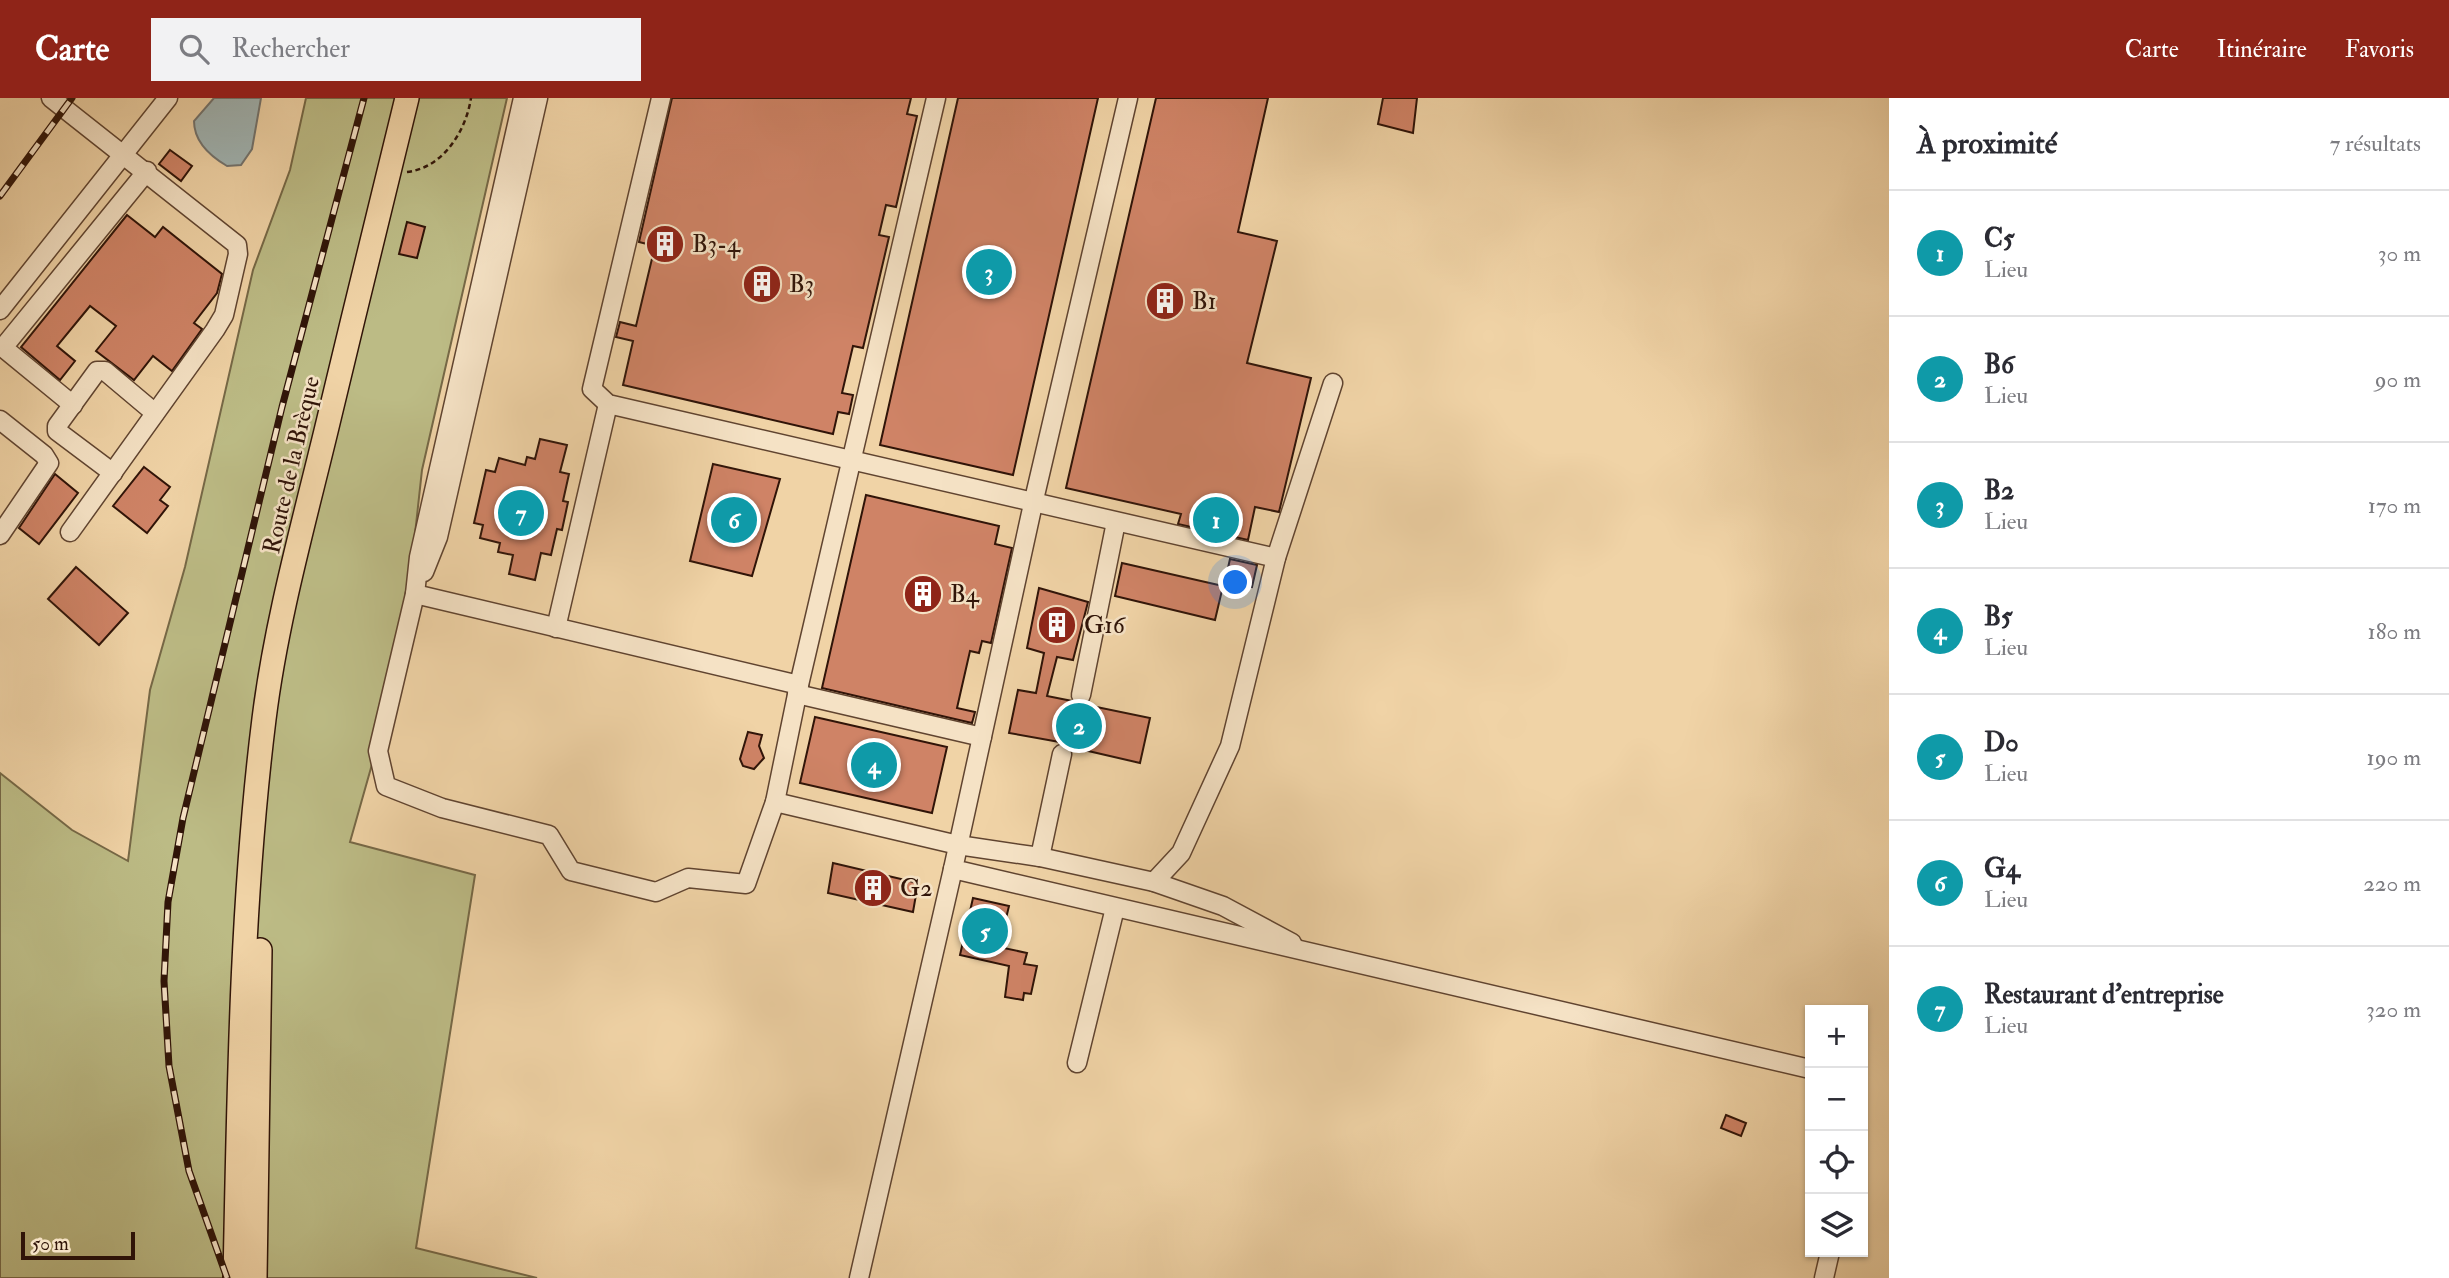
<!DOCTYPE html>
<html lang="fr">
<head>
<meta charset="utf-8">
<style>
	:root { --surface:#fff; --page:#f2f2f3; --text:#2b2b33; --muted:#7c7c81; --line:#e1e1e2; --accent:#8f2418 }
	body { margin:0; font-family:"IM FELL Double Pica",serif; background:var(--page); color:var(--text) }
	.controls { position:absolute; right:21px; bottom:21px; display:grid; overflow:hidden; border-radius:0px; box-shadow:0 2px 5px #0004 }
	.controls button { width:63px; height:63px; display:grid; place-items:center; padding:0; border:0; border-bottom:2px solid var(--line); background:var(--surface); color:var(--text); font:35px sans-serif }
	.scale { position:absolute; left:21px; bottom:18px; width:114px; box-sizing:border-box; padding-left:7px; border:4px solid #301408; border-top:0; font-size:19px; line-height:24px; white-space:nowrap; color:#301408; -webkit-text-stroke:5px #f5e2c5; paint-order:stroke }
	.you { position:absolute; left:1236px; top:485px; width:24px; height:24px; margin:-18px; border:5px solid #fff; border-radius:50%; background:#1a73e8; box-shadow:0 0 0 10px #1a73e833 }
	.badge { display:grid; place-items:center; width:46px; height:46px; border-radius:50%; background:var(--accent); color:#fff; font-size:23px; font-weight:700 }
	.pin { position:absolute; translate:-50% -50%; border:4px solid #fff; box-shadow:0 2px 7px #0006 }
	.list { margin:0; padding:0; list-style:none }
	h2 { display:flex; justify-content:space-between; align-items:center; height:91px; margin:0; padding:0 28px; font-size:30px }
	h2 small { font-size:23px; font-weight:400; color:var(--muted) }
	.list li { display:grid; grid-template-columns:46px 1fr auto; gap:21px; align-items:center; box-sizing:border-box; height:126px; padding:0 28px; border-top:2px solid var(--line) }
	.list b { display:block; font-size:26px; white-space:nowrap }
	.list p { margin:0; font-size:23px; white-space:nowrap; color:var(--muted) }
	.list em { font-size:23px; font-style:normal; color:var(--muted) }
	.icon { flex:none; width:38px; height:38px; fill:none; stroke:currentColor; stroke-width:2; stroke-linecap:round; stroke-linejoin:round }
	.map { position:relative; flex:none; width:1889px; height:1180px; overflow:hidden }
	header { display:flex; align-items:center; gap:42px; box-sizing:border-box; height:98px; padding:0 35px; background:var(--accent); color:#fff }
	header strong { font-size:33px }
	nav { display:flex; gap:38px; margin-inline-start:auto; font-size:24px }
	.search { width:490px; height:63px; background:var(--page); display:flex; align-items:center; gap:18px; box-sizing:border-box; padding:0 24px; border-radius:0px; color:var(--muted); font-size:26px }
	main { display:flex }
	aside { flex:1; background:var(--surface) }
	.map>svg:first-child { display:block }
	.green { fill:#bcbb85; stroke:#766846; stroke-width:2 }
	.water { fill:#a0b4b3; stroke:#73746f; stroke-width:2 }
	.building { fill:#cf8366; stroke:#301408; stroke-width:2 }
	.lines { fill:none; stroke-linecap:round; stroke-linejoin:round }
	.minor-casing { stroke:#604430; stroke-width:21 }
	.major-casing { stroke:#301408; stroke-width:26 }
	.path { stroke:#301408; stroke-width:2.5; stroke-dasharray:5 3.5; stroke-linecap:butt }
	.minor { stroke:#f5e2c5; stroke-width:18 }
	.major { stroke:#f0d3a6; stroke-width:23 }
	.rail-casing { stroke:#301408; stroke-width:7 }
	.rail { stroke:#f5e2c5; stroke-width:4.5; stroke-dasharray:13; stroke-linecap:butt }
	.labels { text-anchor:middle; stroke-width:5; stroke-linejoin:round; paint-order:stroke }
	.poi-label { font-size:24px; fill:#301408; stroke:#f5e2c5; text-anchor:start }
	.street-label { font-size:24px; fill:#301408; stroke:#f5e2c5 }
</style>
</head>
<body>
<header>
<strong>Carte</strong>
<div class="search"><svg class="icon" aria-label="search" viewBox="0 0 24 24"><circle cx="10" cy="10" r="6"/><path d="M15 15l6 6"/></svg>Rechercher</div>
<nav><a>Carte</a><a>Itinéraire</a><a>Favoris</a></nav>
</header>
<main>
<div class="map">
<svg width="1889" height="1180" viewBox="0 0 1889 1180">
	<rect width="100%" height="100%" fill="#f0d3a6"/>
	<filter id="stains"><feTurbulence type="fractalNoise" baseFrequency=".00286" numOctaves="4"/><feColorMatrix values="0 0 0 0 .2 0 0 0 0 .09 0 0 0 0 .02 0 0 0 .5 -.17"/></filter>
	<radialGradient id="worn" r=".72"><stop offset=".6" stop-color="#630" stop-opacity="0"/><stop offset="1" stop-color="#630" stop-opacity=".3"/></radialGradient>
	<path class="green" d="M306 0H507L422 372 401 564 350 744 475 777 416 1150 537 1180H0V675L72 732 128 763 150 592 185 469 253 172 290 72Z"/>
	<path class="water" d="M214 0H261L252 51 241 67 227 68C210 58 194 44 194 23Z"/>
	<g class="building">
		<path d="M672 0H911L907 16 917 18 896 109 886 107 879 137 889 139 863 250 853 248 842 295 853 297 849 316 838 314 833 336 623 287 633 243 616 239 620 224 636 228 655 148 639 144Z"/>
		<path d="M958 0H1098L1013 377 880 347Z"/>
		<path d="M1156 0H1268L1238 134 1277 143 1247 265 1311 280 1279 414 1255 409 1248 442 1178 426 1181 416 1066 390Z"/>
		<path d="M1383 0H1417L1413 35 1378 26Z"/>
		<path d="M170 52 192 68 181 83 159 66Z"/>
		<path d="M127 117 155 139 163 129 222 176 217 195 194 225 202 231 172 273 153 258 134 282 96 253 116 228 90 208 57 248 75 263 60 282 21 249Z"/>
		<path d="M407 124 425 129 417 160 399 156Z"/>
		<path d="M540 341 567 347 560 374 569 376 563 403 568 404 562 432 557 431 551 457 541 455 535 482 509 476 513 457 498 454 500 445 480 440 483 427 474 425 486 372 495 374 499 360 525 367 527 359 535 361Z"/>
		<path d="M713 366 780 381 752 478 690 463Z"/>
		<path d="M144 369 170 389 160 402 168 408 147 435 113 408Z"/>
		<path d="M55 376 78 395 39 446 19 430Z"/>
		<path d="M866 397 999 428 995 446 1012 450 991 545 982 543 979 555 970 553 957 610 975 614 972 625 822 590Z"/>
		<path d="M1230 461 1257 467 1252 489 1225 483Z"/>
		<path d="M1122 465 1223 488 1215 522 1115 498Z"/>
		<path d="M76 469 128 515 99 547 48 501Z"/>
		<path d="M1039 490 1088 504 1073 562 1057 559 1047 598 1072 603 1078 608 1087 607 1150 620 1140 665 1071 649 1065 645 1009 635 1018 592 1036 595 1044 555 1027 550Z"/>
		<path d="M815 619 947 649 932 715 800 685Z"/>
		<path d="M748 634 762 637 759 648 764 660 754 671 743 668 740 661Z"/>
		<path d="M833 765 918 785 913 814 828 795Z"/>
		<path d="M973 800 1009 808 999 849 1027 855 1024 866 1037 868 1031 896 1024 895 1023 902 1005 899 1009 868 960 857Z"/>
		<path d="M1726 1017 1746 1025 1741 1038 1721 1030Z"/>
	</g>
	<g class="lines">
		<g class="minor-casing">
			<g id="minor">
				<path d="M51 0 237 147 238 156 224 217 215 232 70 434"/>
				<path d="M523 0 419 459 415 496 378 653 386 688 442 710 549 737 571 773 656 794 688 780 746 786 775 704 799 587 936 0"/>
				<path d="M661 0 592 291 608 306 1276 460"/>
				<path d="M1128 0 1033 406 953 771 1810 971"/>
				<path d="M0 212 168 0"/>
				<path d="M73 307 6 252V246L147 73"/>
				<path d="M0 322 44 357 49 365 0 437"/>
				<path d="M113 375 57 333V328L97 273H105L155 315"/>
				<path d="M424 474 438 439 538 0"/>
				<path d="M415 496 799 587"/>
				<path d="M556 530 608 306"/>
				<path d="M797 596 982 639"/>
				<path d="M1081 597 1116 424"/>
				<path d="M775 704 958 747 1040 759 1154 784 1223 808 1292 845"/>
				<path d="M1040 759 1062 656"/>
				<path d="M1154 784 1181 755 1230 648 1276 460 1333 285"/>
				<path d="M1077 965 1115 810"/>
				<path d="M859 1180 953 771"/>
				<path d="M1824 1180 1830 1154"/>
			</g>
		</g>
		<g class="major-casing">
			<g id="major">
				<path d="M235 1180C239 994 241 806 264 621 276 524 303 428 326 333 353 222 379 111 407 0"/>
				<path d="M255 1180 260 852"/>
			</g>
		</g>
		<path class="path" d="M407 74C443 70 466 33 471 0"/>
		<use href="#minor" class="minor"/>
		<use href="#major" class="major"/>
		<g class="rail-casing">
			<g id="rail">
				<path d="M0 98 72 0"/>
				<path d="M227 1180 189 1073 169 968 164 883 168 804 183 720 282 309 364 0"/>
			</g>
		</g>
		<use href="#rail" class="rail"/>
	</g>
	<defs>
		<g id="building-disc" transform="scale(2.0125)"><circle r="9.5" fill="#8f2418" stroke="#f5e2c5"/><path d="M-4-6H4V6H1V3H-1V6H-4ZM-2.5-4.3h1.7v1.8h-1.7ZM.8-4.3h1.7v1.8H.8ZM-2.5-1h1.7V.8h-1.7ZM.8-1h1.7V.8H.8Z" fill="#fff"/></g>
	</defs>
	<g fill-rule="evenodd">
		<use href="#building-disc" x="665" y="146"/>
		<use href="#building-disc" x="762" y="186"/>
		<use href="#building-disc" x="1165" y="203"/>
		<use href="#building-disc" x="923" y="496"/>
		<use href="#building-disc" x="1057" y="527"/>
		<use href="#building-disc" x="873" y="790"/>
	</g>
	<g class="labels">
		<g class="poi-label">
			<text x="692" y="154">B3-4</text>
			<text x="789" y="194">B3</text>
			<text x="1192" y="211">B1</text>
			<text x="950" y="504">B4</text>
			<text x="1084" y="535">G16</text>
			<text x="900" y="798">G2</text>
		</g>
		<g class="street-label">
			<text transform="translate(291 367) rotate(-77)" y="8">Route de la Brèque</text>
		</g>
	</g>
	<rect width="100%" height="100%" filter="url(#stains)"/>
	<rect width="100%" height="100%" fill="url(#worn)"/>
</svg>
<div class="controls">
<button>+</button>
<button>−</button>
<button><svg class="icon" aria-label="locate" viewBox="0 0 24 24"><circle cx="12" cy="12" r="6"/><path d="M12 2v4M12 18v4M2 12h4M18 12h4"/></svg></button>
<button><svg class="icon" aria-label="layers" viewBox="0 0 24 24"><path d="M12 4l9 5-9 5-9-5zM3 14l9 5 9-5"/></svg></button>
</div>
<div class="scale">50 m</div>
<div class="you"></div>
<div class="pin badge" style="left:1216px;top:422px;background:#0f9aa8">1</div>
<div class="pin badge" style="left:1079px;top:628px;background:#0f9aa8">2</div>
<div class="pin badge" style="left:989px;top:174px;background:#0f9aa8">3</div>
<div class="pin badge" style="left:874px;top:667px;background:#0f9aa8">4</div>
<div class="pin badge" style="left:985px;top:833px;background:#0f9aa8">5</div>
<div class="pin badge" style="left:734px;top:422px;background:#0f9aa8">6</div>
<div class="pin badge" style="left:521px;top:415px;background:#0f9aa8">7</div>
</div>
<aside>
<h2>À proximité<small>7 résultats</small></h2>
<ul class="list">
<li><span class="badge" style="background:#0f9aa8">1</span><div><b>C5</b><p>Lieu</p></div><em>30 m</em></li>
<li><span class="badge" style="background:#0f9aa8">2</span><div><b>B6</b><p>Lieu</p></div><em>90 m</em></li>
<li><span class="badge" style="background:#0f9aa8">3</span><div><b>B2</b><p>Lieu</p></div><em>170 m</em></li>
<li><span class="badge" style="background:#0f9aa8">4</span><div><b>B5</b><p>Lieu</p></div><em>180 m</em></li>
<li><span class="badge" style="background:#0f9aa8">5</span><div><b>D0</b><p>Lieu</p></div><em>190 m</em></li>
<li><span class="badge" style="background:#0f9aa8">6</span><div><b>G4</b><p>Lieu</p></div><em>220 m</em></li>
<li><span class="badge" style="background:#0f9aa8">7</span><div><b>Restaurant d'entreprise</b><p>Lieu</p></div><em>320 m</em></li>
</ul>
</aside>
</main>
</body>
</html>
